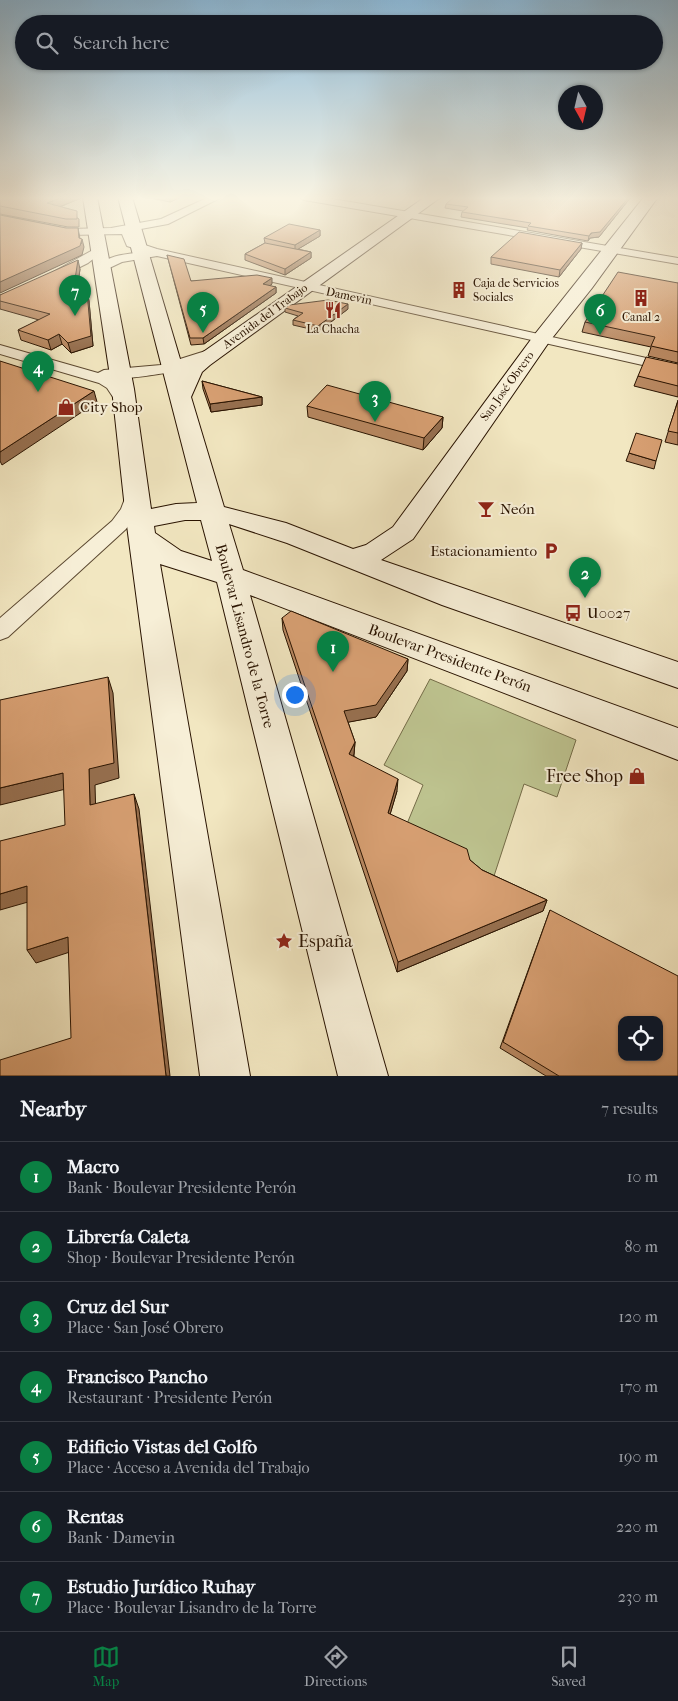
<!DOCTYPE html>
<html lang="en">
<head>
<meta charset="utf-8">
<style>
	:root { --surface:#171b24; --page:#20242c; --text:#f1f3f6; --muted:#9ea1a6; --line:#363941; --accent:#0b8043 }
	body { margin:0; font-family:"IM FELL French Canon",serif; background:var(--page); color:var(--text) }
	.controls { position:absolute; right:15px; bottom:15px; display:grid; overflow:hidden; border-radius:10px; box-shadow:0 1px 4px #0004 }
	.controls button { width:45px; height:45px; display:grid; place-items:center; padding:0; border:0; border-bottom:1px solid var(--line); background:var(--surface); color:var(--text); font:25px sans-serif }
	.compass { position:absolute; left:558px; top:85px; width:45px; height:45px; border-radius:50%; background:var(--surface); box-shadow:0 1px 4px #0004; rotate:172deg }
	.you { position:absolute; left:294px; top:694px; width:18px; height:18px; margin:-12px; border:4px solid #fff; border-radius:50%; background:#1a73e8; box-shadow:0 0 0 8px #1a73e833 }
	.badge { display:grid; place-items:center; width:32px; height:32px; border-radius:50%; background:var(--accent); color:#fff; font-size:16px; font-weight:700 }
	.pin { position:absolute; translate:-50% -41px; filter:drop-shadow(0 1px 2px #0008) }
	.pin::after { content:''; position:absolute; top:26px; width:18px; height:15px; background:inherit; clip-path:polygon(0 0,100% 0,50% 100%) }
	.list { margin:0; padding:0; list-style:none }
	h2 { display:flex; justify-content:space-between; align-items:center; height:65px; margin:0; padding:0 20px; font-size:21px }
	h2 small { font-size:16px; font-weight:400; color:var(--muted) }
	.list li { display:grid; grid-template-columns:32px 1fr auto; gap:15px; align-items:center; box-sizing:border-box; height:70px; padding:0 20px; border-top:1px solid var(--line) }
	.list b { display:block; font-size:19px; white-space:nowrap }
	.list p { margin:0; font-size:16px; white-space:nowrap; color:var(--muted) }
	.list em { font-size:16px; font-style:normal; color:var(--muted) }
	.icon { flex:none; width:28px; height:28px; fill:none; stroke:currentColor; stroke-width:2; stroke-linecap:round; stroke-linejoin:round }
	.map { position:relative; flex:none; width:678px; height:1076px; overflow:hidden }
	.search { position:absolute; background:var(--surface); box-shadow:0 1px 4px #0004; left:15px; right:15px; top:15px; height:55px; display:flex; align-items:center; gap:12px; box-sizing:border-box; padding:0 18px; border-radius:28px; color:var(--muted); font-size:19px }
	.sheet { height:555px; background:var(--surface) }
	nav { display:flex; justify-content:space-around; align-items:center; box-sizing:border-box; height:70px; border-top:1px solid var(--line); background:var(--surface); font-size:14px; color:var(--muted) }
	nav a { display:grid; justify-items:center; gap:2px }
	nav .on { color:var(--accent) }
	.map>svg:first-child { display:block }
	.green { fill:#bec490; stroke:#746c48 }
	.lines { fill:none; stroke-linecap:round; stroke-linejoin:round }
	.street-casing { stroke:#5b4830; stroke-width:2 }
	.secondary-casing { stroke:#291300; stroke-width:2 }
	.street { fill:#f7efd7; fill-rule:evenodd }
	.secondary { fill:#f7efd7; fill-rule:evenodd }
	.wall { fill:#ba8a63; stroke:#291300 }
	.shaded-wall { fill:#977050; stroke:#291300 }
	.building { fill:#d8a073; stroke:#291300; fill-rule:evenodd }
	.labels { text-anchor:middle; stroke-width:4; stroke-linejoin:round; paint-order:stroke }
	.far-poi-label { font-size:12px; fill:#291300; stroke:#f7efd7 }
	.far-street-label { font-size:12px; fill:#291300; stroke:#f7efd7 }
	.poi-label { font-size:15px; fill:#291300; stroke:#f7efd7; text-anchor:start }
	.street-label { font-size:15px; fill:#291300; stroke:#f7efd7 }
	.near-poi-label { font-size:18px; fill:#291300; stroke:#f7efd7; text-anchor:end }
</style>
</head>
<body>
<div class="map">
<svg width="678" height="1076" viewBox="0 0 678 1076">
	<rect width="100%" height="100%" fill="#f2e7c1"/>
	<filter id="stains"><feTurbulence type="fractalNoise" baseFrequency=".004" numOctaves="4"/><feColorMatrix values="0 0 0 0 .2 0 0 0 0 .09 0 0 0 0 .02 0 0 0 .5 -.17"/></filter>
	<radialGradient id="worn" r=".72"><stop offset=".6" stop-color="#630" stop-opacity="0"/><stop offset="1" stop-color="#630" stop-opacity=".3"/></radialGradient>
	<path class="green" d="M430 679 576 740 557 797 524 784 494 876 404 831 423 785 384 765Z"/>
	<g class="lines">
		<g class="street-casing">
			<g id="street">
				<path d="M209 197H222L168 224 130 231 136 242 157 249 678 365V373L157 256 122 262 103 271 97 267C109 254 129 254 145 252L127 246 122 234 68 235 0 221V215L68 229 111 228 161 219Z"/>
				<path d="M299 197H321L678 258V264L304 200Z"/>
				<path d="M100 246 106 249 88 263 58 278 54 279 48 275Z"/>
				<path d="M0 345 98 373 104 370 161 365 215 348 222 352C209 370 136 378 114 379L118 382 133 403 125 408 119 406 107 388 99 383 0 354Z"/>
				<path d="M136 486 143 488 145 492 140 510 126 529 8 637 0 640V618L112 521 121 509 129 488Z"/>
			</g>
		</g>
		<g class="secondary-casing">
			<path id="secondary" d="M83 197H97L134 389 151 509 176 504 197 503 118 197H132L183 369 196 357 425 197H441L210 365 202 372 191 397 224 507 286 523 353 549 366 545 393 527 535 334 644 197H658L592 288 549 342 413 539 381 560 678 662V688L442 605 287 543 229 524 243 570 678 728V760L250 595 388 1076H338L217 582 160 564 250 1076H200L126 518 112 389ZM185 520H201L212 561 181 551 155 533 154 526Z"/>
		</g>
		<use href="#street" class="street"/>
		<use href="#secondary" class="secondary"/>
	</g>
	<g class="wall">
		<path d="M147 197H181L170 202Z"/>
		<path d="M454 197H631L599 237 590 238 588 241 527 230 528 228 461 217 462 212 463 211 445 208 446 204Z"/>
		<path d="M0 198H81L60 207 79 219V227H68L0 214Z"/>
		<path d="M320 230V236L298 249 311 252V258L285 275 245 260V254L265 243 264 238Z"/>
		<path d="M582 243 581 249 559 277 491 264V257Z"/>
		<path d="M167 255 191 281 272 284 270 286 276 287V293L204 344 191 345Z"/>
		<path d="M80 269 78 283 80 290 87 292 89 301 93 346 71 353 62 344 51 350 21 340 18 330 39 320 0 309V295Z"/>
		<path d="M678 283V363L648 356 651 347 582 332 585 322Z"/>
		<path d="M285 308 348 309 319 331 293 325V320L298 316 285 312Z"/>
		<path d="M678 364V397L634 386 638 376Z"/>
		<path d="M202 381 262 397V405L211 412 203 389Z"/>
		<path d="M678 400V445L665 442Z"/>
		<path d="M307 406 443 417 442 428 423 450 308 417Z"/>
		<path d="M629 453 656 461 654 469 626 461Z"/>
		<path d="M282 618 408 659 407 671 376 717 348 722 355 742 354 754V756L397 791 390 814 470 860 482 870 547 900 543 911 397 972 283 630Z"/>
		<path d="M550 910 678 1076H546L500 1048Z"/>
	</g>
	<g class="shaded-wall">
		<path d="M63 197H81V198L49 211 47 203Z"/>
		<path d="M174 197H181L170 202V199Z"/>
		<path d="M629 197H631L599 237 590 238 588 241 589 236Z"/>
		<path d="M78 228 81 244 82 239 84 247 82 255 0 293V282L79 238Z"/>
		<path d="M320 230V236L295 251V245Z"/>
		<path d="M582 243 581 249 559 277 560 270Z"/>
		<path d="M311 252V258L285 275V269Z"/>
		<path d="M78 260 80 269 78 284 79 283 81 293 70 288 71 281Z"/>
		<path d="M272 278V284L264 290 263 284Z"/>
		<path d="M276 287V293L204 344 203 338Z"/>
		<path d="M87 292 89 301 93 346 71 353 68 343Z"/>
		<path d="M348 304V309L319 331 318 326Z"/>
		<path d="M59 334 62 344 51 350 48 340Z"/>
		<path d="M94 391 97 402 2 465 0 461V452Z"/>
		<path d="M262 397V405L211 412 210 404Z"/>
		<path d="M443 417 442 428 423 450 424 438Z"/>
		<path d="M408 659 407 671 376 717 344 723V711Z"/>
		<path d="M108 677 113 693 119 778 95 785 96 820 90 805 89 769Z"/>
		<path d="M355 742 354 754 349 766V754Z"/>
		<path d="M63 773 70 788 0 805V788Z"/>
		<path d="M398 779 397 791 387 825 388 813Z"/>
		<path d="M134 794 139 809 170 1076H166Z"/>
		<path d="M27 886 35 900 0 910V894Z"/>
		<path d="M547 900 543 911 397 972 398 962Z"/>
		<path d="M68 937 76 950 36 963 27 950Z"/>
	</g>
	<g class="building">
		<path d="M2 197H63L47 203 77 211V219H66L0 206V198Z"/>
		<path d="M161 197H174L170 199Z"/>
		<path d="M454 197H629L600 232 591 233 589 236 528 226 531 223 462 212 468 207 446 204Z"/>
		<path d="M0 215 66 228H78L79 238 82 239 80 246 0 282Z"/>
		<path d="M289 224 320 230 295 245 264 238Z"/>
		<path d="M519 232 582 243 560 270 491 257Z"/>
		<path d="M265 243 311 252 285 269 245 254Z"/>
		<path d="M167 255 184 259 191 281 257 275 272 278 263 284 276 287 203 338H190Z"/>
		<path d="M78 260 75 279 71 281 79 283 70 288 87 292 91 336 68 343 59 334 48 340 18 330 50 314 0 301V295Z"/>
		<path d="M618 272 678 283V352L651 346 655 337 585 322Z"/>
		<path d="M328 300 348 304 318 326 293 320 303 313 285 308 289 305Z"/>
		<path d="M646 357 678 364V386L638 376Z"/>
		<path d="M0 361 94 391 0 452Z"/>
		<path d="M202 381 262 397 210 404Z"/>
		<path d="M327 385 443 417 424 438 307 406Z"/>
		<path d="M678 401V433L668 431Z"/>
		<path d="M636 433 662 440 656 461 629 453Z"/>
		<path d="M291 611 408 659 376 705 344 711 355 742 349 754 398 779 388 813 467 849 470 860 482 870 547 900 398 962 282 618Z"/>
		<path d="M108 677 114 763 89 769 90 805 134 794 166 1076H0V1060L71 1038 68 937 27 950V886L0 894V841L65 825 63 773 0 788V700Z"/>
		<path d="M550 910 678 976V1076H559L503 1042ZM622 1020H659V1057H622Z"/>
	</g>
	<linearGradient id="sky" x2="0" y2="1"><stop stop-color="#8bb8d7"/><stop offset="0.57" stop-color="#f9f4e3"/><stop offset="1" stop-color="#f9f4e3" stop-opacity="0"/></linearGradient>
	<rect width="678" height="348" fill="url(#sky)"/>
	<defs>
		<g id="building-bare" transform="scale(1.35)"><path d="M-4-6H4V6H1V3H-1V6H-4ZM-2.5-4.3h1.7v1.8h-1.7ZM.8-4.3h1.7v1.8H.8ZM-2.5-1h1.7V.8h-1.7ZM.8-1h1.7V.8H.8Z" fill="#8f2418" stroke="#f7efd7" stroke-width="2.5" paint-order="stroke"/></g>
		<g id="restaurant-bare" transform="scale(1.35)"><path d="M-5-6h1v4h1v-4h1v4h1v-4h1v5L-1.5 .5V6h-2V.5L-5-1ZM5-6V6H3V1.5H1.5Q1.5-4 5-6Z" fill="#8f2418" stroke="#f7efd7" stroke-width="2.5" paint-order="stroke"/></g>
		<g id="shop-bare" transform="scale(1.35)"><path d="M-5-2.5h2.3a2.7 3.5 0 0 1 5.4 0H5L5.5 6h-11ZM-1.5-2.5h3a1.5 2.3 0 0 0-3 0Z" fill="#8f2418" stroke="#f7efd7" stroke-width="2.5" paint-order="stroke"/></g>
		<g id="bar-bare" transform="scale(1.35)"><path d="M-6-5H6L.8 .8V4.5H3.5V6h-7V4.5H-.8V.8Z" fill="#8f2418" stroke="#f7efd7" stroke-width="2.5" paint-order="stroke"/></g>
		<g id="parking-bare" transform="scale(1.35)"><path d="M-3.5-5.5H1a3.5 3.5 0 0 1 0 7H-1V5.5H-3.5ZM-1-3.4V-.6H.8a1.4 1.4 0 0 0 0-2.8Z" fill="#8f2418" stroke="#f7efd7" stroke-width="2.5" paint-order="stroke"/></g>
		<g id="bus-bare" transform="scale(1.35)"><path d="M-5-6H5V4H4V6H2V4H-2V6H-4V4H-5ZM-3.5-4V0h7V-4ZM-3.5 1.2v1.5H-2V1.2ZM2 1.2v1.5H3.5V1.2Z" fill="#8f2418" stroke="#f7efd7" stroke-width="2.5" paint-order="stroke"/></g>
		<g id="sight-bare" transform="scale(1.35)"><path d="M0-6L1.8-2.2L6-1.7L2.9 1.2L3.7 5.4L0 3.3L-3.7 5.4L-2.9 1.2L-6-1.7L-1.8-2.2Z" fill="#8f2418" stroke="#f7efd7" stroke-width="2.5" paint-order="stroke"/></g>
	</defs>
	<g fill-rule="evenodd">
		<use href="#building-bare" x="459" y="290"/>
		<use href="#building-bare" x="641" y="298"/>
		<use href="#restaurant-bare" x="333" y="310"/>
		<use href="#shop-bare" x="66" y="407"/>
		<use href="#bar-bare" x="486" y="509"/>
		<use href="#parking-bare" x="551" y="551"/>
		<use href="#bus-bare" x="573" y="613"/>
		<use href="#shop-bare" x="637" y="776"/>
		<use href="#sight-bare" x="284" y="941"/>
	</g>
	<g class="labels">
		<g class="far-poi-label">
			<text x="473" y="287" text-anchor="start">Caja de Servicios<tspan x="473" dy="14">Sociales</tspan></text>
			<text x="641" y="321">Canal 2</text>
			<text x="333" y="333">La Chacha</text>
		</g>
		<g class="far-street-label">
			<text transform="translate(349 296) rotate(12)" y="4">Damevin</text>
			<text transform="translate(265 316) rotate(-36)" y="4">Avenida del Trabajo</text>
			<text transform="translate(507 386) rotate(-54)" y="4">San José Obrero</text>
		</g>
		<g class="poi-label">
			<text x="80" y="412">City Shop</text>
			<text x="500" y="514">Neón</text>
			<text x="537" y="556" text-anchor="end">Estacionamiento</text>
			<text x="587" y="618">U0027</text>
		</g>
		<g class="street-label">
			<text transform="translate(245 636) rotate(75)" y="5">Boulevar Lisandro de la Torre</text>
			<text transform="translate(450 658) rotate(20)" y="5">Boulevar Presidente Perón</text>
		</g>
		<g class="near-poi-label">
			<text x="623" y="782">Free Shop</text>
			<text x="298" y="947" text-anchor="start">España</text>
		</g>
	</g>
	<rect width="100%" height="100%" filter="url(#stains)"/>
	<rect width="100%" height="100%" fill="url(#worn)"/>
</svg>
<div class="controls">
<button><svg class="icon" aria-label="locate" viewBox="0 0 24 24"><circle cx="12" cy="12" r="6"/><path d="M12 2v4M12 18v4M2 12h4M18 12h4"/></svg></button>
</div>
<svg class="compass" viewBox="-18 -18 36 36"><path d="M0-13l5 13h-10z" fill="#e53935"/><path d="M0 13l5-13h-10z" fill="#9ea1a6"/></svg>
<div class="you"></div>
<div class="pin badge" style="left:333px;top:672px">1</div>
<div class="pin badge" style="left:585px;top:598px">2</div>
<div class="pin badge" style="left:375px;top:422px">3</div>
<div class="pin badge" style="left:38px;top:392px">4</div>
<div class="pin badge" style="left:203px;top:333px">5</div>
<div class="pin badge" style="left:600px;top:335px">6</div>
<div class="pin badge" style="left:75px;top:316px">7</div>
<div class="search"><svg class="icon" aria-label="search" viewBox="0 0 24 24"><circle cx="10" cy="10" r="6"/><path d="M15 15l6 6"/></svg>Search here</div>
</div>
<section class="sheet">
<h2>Nearby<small>7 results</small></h2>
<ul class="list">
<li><span class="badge">1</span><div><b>Macro</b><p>Bank · Boulevar Presidente Perón</p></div><em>10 m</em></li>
<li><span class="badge">2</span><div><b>Librería Caleta</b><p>Shop · Boulevar Presidente Perón</p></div><em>80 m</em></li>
<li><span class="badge">3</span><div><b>Cruz del Sur</b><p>Place · San José Obrero</p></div><em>120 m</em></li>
<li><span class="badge">4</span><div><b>Francisco Pancho</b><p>Restaurant · Presidente Perón</p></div><em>170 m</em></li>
<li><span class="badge">5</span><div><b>Edificio Vistas del Golfo</b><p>Place · Acceso a Avenida del Trabajo</p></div><em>190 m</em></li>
<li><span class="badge">6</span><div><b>Rentas</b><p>Bank · Damevin</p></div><em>220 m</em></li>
<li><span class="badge">7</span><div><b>Estudio Jurídico Ruhay</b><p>Place · Boulevar Lisandro de la Torre</p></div><em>230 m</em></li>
</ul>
</section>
<nav>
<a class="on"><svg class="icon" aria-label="map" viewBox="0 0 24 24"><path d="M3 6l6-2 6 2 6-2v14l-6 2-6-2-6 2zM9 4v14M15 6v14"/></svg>Map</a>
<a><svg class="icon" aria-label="directions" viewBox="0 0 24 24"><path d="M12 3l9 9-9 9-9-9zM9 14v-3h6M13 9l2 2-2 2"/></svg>Directions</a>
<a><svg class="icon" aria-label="saved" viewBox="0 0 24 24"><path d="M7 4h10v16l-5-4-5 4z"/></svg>Saved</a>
</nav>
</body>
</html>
